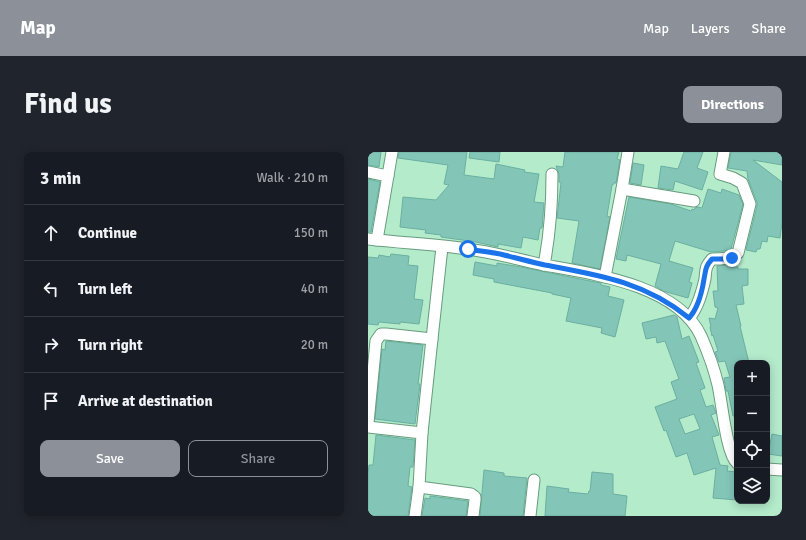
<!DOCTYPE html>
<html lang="en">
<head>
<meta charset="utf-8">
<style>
	:root { --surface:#171b24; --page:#20242c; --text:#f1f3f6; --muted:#9ea1a6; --line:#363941; --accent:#8c9099 }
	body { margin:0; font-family:Signika,sans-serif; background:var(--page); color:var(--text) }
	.controls { position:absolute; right:12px; bottom:12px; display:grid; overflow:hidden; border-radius:8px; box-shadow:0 2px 10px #0003 }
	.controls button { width:36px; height:36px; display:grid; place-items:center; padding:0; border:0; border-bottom:1px solid var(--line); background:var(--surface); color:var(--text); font:20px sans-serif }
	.stop { position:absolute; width:12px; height:12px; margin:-9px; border:3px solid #1a73e8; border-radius:50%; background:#fff }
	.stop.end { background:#1a73e8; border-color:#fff; box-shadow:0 1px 4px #0008 }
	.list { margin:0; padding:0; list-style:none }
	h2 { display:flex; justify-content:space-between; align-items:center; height:52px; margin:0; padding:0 16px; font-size:17px }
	h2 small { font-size:13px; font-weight:400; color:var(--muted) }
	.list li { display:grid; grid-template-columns:26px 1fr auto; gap:12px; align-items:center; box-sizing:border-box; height:56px; padding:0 16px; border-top:1px solid var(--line) }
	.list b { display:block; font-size:15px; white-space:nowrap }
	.list em { font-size:13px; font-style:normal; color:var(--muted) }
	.actions { display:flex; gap:8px; padding:12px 16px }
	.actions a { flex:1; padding:9px 0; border:1px solid var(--accent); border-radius:8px; text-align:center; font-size:14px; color:var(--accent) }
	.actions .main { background:var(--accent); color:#fff }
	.icon { flex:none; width:22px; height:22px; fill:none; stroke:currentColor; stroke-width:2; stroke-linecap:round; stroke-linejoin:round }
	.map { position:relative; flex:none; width:414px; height:364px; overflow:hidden; border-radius:8px }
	header { display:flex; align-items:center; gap:24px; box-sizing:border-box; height:56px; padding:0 20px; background:var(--accent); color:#fff }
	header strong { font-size:19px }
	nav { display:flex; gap:22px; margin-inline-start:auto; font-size:14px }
	.intro { display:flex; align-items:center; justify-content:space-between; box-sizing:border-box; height:96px; padding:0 24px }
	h1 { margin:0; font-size:28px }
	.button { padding:10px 18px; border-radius:8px; background:var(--accent); color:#fff; font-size:14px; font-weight:700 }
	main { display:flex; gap:24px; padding:0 24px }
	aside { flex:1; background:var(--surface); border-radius:8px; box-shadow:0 2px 10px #0003 }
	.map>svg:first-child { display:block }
	.building { fill:#83c6b8; stroke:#6bafa0; fill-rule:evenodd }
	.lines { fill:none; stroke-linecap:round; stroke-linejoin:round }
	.minor-casing { stroke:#679c7e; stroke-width:13 }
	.minor { stroke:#fff; stroke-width:11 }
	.route { stroke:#1a73e8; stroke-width:5 }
</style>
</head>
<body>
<header>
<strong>Map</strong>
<nav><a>Map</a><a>Layers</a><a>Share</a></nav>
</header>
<div class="intro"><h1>Find us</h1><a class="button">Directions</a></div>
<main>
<aside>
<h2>3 min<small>Walk · 210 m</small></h2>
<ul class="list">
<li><svg class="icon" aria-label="ahead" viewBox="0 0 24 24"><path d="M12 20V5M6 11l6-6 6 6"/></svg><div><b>Continue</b></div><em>150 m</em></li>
<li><svg class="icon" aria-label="left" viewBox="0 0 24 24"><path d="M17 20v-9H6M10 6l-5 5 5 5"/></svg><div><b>Turn left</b></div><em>40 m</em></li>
<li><svg class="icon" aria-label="right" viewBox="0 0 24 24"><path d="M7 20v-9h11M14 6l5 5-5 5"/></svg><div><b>Turn right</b></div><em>20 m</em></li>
<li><svg class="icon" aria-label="arrive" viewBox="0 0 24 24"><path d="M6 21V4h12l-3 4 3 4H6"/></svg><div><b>Arrive at destination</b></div></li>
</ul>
<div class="actions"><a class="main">Save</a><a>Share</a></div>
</aside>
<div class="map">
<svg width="414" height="364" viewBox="0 0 414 364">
	<rect width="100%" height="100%" fill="#b3ebcb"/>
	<g class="building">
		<path d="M0 0H13L11 15 0 13Z"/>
		<path d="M31 0H99L96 23 126 27 128 12 157 18 156 20 171 22 166 50 176 51 174 76H172L170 88 155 85 153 96 130 92V95L108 90 73 85V83L57 81 58 78 32 75 35 45 68 48 81 33 76 32 80 13 30 6Z"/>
		<path d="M102 0H132L131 10 101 6Z"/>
		<path d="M197 0H251L249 7 252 8 248 31H246L245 33H244L239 64 242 65 232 117 204 111 211 69 189 66 193 31 191 30V22L188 14 195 15Z"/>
		<path d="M316 0H335L329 16 340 20 334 38 307 29 305 38 290 36 293 14 310 17Z"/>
		<path d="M363 0H414V13L385 8 414 30V71L412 86 400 84 399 90 394 89 392 97H389L388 100 378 98 389 54V50L380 27 379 19 360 16Z"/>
		<path d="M265 11 276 13 273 33 262 31Z"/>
		<path d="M0 27 12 30 3 80H0Z"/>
		<path d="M340 37 353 41 354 37 371 43 375 52 363 97 356 99 343 100 307 89 301 109 325 116 321 130 324 131 320 146 295 139 287 134 293 112 259 103 258 109 248 107 261 45 303 52 323 59 324 57 326 58 327 56 330 55 334 56Z"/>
		<path d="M23 102 41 104 40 113 50 114 46 147 55 148 51 172 32 170V172L11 170 10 173 0 172V105L10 106 11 103 22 105Z"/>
		<path d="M107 110 129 114V111L153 115 217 128 233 131V133L242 135 240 144 256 148 247 185 233 181 234 176 198 169 203 146 184 142V141L126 130V127L105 123Z"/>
		<path d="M363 112V115H370V117H380V133L374 134 376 152 368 153 373 174H372L381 211H369V264H365L360 239H358L356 226 362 225 357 209 351 210 347 200 350 199 345 183 344 184 342 175H343L341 166 347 167 350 156 347 155 345 139H350L349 114Z"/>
		<path d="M306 163 309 165 314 187 321 184 331 210 328 211 337 236 332 238 338 255 345 253 347 258 348 261 343 263 351 283 344 285 352 313 360 314 359 319 369 320V348L345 346 348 316 326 323 319 301 308 305 298 278 296 279 287 255 309 247 303 230 311 227 297 189 289 191 288 185 278 187 274 171ZM326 262 332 277 317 282 311 267Z"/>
		<path d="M18 189 55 193 50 232H52L47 272 7 267 14 197 17 198Z"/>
		<path d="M404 282 414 284V304L400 302Z"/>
		<path d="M8 283 47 288 45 315H42L40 334 44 335 40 364H0V322L1 313H5Z"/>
		<path d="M116 318 136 321V324L159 326 155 364H112Z"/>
		<path d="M224 320 245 322V342L259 344 257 364H177L179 334 201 337 200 340 220 342 221 339H222Z"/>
		<path d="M62 344 100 349 98 364H54L57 346 62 347Z"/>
	</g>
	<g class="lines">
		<g class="minor-casing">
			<g id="minor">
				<path d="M0 20 20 24"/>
				<path d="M254 37 326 49"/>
				<path d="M0 87C33 91 66 92 99 97 126 100 151 108 176 113 226 122 309 133 333 184 340 200 346 216 350 233 354 250 358 301 369 311"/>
				<path d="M9 88 24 0"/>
				<path d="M176 113C182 82 184 53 184 22"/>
				<path d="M237 125 254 37 260 0"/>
				<path d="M321 166C330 156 334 140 337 127 338 117 337 115 344 107 355 107 361 107 370 101L382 52 374 31 365 26 352 22 356 0"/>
				<path d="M0 271 8 189 13 182H18L64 187 74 95"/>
				<path d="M0 275 54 281"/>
				<path d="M399 317 414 318"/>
				<path d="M51 335 54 281 64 187"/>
				<path d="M47 364 51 335 103 342 107 345V348L105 364"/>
				<path d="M162 364 166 328"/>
			</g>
		</g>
		<use href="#minor" class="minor"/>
	</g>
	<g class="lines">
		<path class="route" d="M100 97C111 99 124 100 136 103 149 106 163 110 177 113 231 123 277 130 321 166 330 156 334 140 336 127 338 117 337 115 344 107H358L364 106"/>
	</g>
</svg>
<div class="controls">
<button>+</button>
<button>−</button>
<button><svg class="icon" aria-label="locate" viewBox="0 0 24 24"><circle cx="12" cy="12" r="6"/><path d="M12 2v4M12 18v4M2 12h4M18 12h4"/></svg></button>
<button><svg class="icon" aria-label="layers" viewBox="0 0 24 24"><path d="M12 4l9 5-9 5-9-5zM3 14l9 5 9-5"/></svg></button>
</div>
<div class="stop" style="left:100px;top:97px"></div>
<div class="stop end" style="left:364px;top:106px"></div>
</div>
</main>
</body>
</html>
